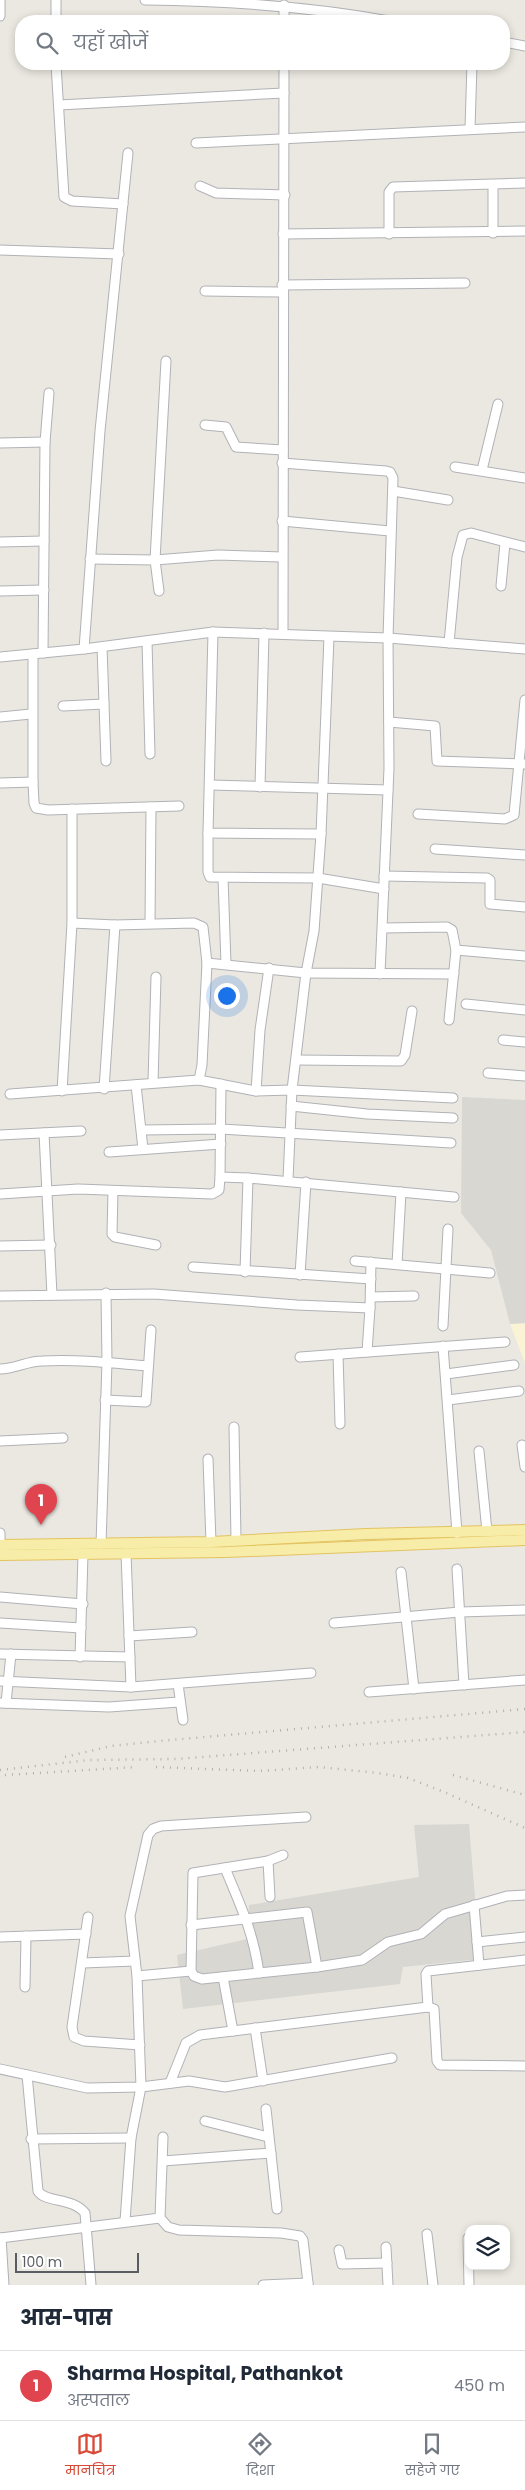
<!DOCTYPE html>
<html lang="hi">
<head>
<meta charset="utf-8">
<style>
	:root { --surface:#fff; --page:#f2f2f3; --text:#1f2937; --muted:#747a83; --line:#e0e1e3; --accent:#d94937 }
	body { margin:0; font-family:Poppins,"Noto Sans Devanagari",sans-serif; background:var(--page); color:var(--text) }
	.controls { position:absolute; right:15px; bottom:15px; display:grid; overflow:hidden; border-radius:10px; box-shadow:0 2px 8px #0003 }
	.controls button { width:45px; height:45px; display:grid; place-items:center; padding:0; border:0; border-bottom:1px solid var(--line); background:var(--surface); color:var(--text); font:25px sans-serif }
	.scale { position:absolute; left:15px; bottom:12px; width:124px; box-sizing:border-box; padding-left:5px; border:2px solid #595c60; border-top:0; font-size:14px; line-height:18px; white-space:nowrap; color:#595c60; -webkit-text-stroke:4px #fff; paint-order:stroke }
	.you { position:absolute; left:226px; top:995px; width:18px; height:18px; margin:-12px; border:4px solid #fff; border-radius:50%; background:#1a73e8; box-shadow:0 0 0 8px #1a73e833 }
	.badge { display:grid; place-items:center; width:32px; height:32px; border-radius:50%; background:var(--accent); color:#fff; font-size:16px; font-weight:700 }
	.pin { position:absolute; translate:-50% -41px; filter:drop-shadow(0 1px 2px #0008) }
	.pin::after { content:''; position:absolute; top:26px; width:18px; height:15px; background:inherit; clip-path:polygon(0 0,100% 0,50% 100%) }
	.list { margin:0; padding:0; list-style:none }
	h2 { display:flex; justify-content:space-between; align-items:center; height:65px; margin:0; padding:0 20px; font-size:21px }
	h2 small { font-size:16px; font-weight:400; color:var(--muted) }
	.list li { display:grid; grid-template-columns:32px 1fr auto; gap:15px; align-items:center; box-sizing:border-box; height:70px; padding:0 20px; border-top:1px solid var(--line) }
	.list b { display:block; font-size:19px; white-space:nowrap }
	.list p { margin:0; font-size:16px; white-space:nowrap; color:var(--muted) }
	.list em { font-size:16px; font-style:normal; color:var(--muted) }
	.icon { flex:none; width:28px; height:28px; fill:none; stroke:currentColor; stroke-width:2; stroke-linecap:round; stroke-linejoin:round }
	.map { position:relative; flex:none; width:525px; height:2285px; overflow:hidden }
	.search { position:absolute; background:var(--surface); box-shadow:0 2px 8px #0003; left:15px; right:15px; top:15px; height:55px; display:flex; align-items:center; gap:12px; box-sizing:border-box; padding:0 18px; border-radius:20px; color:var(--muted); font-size:19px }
	.sheet { height:135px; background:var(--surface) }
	nav { display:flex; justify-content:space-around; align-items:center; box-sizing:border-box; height:70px; border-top:1px solid var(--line); background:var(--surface); font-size:14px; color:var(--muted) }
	nav a { display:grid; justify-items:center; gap:2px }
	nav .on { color:var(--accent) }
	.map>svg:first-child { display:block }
	.commercial { fill:#faf3d5 }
	.industrial { fill:#d9d7d2 }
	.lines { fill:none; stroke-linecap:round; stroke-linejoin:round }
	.minor-casing { stroke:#b1b2b7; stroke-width:11 }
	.major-casing { stroke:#e4c35f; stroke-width:12 }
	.minor { stroke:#fff; stroke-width:9 }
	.major { stroke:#f7eda8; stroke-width:10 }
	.rail { stroke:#afb0b0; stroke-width:2.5; stroke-dasharray:1 6; stroke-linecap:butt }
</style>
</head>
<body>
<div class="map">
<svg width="525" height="2285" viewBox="0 0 525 2285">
	<rect width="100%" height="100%" fill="#eae8e0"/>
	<path class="commercial" d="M525 1323V1363L510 1324Z"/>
	<g class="industrial">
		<path d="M462 1097 525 1100V1323L510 1324 491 1250 461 1213Z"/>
		<path d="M469 1824 480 1959 403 1967 400 1984 183 2009 177 1955 247 1939 249 1905 419 1877 414 1825Z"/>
	</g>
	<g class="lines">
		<g class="minor-casing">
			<g id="minor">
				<path d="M145 0C227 1 308 6 389 21"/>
				<path d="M0 16V0"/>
				<path d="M56 21V0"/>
				<path d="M284 21V5"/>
				<path d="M504 42 525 46"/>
				<path d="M56 64 64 197 72 201 123 204"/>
				<path d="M59 105 284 93"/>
				<path d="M470 128 472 64"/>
				<path d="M196 143 525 127"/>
				<path d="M200 186 216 193 285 195"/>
				<path d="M493 233V185"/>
				<path d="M283 234 525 231"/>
				<path d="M389 234V192L393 187 525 183"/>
				<path d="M0 250 119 254"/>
				<path d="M282 285 465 283"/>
				<path d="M205 291 282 292"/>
				<path d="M205 425 226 427 236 447 283 450"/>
				<path d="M0 443 45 442"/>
				<path d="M282 463 386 471 390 472 393 478 388 638 389 768 380 974"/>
				<path d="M455 467 525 478"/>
				<path d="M482 470 498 404"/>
				<path d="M393 491 448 500"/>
				<path d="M282 521 390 531"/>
				<path d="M0 542 44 541"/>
				<path d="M90 559 155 560 218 555 282 557"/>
				<path d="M501 586 505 543"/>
				<path d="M0 591 44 590"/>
				<path d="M159 591 155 560 166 361"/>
				<path d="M213 632 208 833 321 834 329 637"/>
				<path d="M283 634 284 64"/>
				<path d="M147 641 150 754"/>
				<path d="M449 643 457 557 463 535 471 533 525 547"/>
				<path d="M102 647 106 761"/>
				<path d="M84 649 100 431 128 153"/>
				<path d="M43 653 45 442 49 393"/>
				<path d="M33 654V782L34 803 36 808 48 810 179 806"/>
				<path d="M0 657 84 649 213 632 388 638 525 649"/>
				<path d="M63 706 104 704"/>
				<path d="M0 717 31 714"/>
				<path d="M389 722 435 726 437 761 525 764"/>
				<path d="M0 783 33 782"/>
				<path d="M211 785 388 790"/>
				<path d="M260 787 264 633"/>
				<path d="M418 814 505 819 514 815 525 700"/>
				<path d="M208 833V872L210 877 318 878 384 889"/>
				<path d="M435 849 525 855"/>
				<path d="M384 876 487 878 490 880V904L525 907"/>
				<path d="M223 878 226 964"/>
				<path d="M72 923 115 925 194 923 203 927 207 963 202 1065 199 1080"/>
				<path d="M150 923 151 807"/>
				<path d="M383 928 447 927 452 930 456 950 525 956"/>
				<path d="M207 963 306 973 454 974"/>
				<path d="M466 1004 525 1010"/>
				<path d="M449 1020 456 950"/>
				<path d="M503 1040 525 1042"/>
				<path d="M296 1060 401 1061 405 1055 412 1011"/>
				<path d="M488 1073 525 1076"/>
				<path d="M153 1082 156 977"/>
				<path d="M221 1084 220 1177 248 1178"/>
				<path d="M136 1085 143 1149"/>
				<path d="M104 1089 115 925"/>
				<path d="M62 1091 72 923V809"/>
				<path d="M256 1091 260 1030 269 968"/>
				<path d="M10 1094 199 1080 256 1091 292 1090 453 1098"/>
				<path d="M291 1106 367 1114 453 1118"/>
				<path d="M142 1130 221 1129 451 1143"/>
				<path d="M44 1133 52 1295"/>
				<path d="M0 1135 81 1131"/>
				<path d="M109 1152 221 1144"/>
				<path d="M288 1180 292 1090 306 973 314 931 321 834"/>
				<path d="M113 1191 112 1234 115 1237 156 1245"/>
				<path d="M0 1194 78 1189 212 1194 219 1190 220 1177"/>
				<path d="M0 1246 51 1245"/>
				<path d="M355 1261 490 1273"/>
				<path d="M397 1264 401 1192"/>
				<path d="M193 1267 371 1279"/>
				<path d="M245 1272 248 1178 454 1197"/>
				<path d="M300 1275 306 1182"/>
				<path d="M0 1296 154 1294 297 1305 370 1308 371 1262"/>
				<path d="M371 1297 414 1296"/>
				<path d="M443 1326 448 1229"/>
				<path d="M443 1346 457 1533"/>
				<path d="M367 1352 370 1308"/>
				<path d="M338 1354 340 1424"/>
				<path d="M300 1357 505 1342"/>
				<path d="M0 1369C15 1369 27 1361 42 1361 77 1359 113 1363 148 1366"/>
				<path d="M446 1374 514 1365"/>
				<path d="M105 1400 146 1402 151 1330"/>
				<path d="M448 1400 519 1391"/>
				<path d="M234 1427 236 1540"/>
				<path d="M0 1441 63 1438"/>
				<path d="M522 1445 525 1467"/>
				<path d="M479 1451 487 1531"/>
				<path d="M208 1459 211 1542"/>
				<path d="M0 1533V1548"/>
				<path d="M101 1544 107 1362 106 1293"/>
				<path d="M126 1553 131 1687"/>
				<path d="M457 1569 464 1685"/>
				<path d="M401 1572 414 1689"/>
				<path d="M0 1597 83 1604"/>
				<path d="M0 1623 81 1628"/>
				<path d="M334 1623 460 1612 525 1610"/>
				<path d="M129 1636 192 1632"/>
				<path d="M0 1654 130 1657"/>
				<path d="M80 1657 83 1554"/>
				<path d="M0 1681 131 1687 311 1673"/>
				<path d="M178 1684 183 1720"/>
				<path d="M369 1692 525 1680"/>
				<path d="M0 1703 109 1707 179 1702"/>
				<path d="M6 1703 11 1654"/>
				<path d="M283 1855 268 1861 193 1873 191 1971 194 1976 202 1979 317 1967 362 1960 388 1942 421 1934 445 1914 507 1896 525 1895"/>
				<path d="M268 1861 270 1897"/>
				<path d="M225 1868C241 1907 253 1931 259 1973"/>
				<path d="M474 1905 479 1965"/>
				<path d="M88 1917 72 2027 74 2037 84 2041 140 2045"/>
				<path d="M191 1925 307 1912 317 1967"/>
				<path d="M0 1937 86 1934"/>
				<path d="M477 1942 525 1937"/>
				<path d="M83 1963 135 1961"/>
				<path d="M137 1976 191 1971"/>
				<path d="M223 1977 233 2031"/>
				<path d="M25 1987 26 1936"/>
				<path d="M428 2007 426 1974 428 1971 525 1960"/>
				<path d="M255 2028 263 2081"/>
				<path d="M0 2069 87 2088 141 2087 189 2081 225 2087 392 2058"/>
				<path d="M27 2075 38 2191C45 2203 72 2197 85 2213L91 2285"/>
				<path d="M170 2083 186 2043 200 2035 428 2007 434 2009 437 2061 440 2065 525 2066"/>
				<path d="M266 2109 277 2209"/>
				<path d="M205 2121 268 2137"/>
				<path d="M31 2139 131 2138"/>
				<path d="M163 2161 271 2153"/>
				<path d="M160 2218 168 2227 179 2230 281 2233 300 2236 303 2240 308 2283"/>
				<path d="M125 2221 131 2138 141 2087 137 1976 130 1916 148 1835 153 1829 161 1826 306 1817"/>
				<path d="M427 2234 433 2285"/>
				<path d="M0 2238 160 2218 163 2137"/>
				<path d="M1 2238 4 2285"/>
				<path d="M468 2238 469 2285"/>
				<path d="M386 2247 388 2285"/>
				<path d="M339 2250 342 2264 387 2263"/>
				<path d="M263 2285 308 2283V2285"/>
			</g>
		</g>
		<g class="major-casing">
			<g id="major">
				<path d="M0 1545 211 1542 366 1534 525 1530"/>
				<path d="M0 1555 226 1552 525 1540"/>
			</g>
		</g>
		<use href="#minor" class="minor"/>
		<use href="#major" class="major"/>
		<g class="rail">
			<path d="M65 1757 111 1746 159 1741 525 1709"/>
			<path d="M156 1767 259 1771 319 1767 378 1773 408 1778 444 1792 525 1828"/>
			<path d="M0 1770 89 1760 176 1759 525 1732"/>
			<path d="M5 1775 137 1767"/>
			<path d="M453 1775 525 1795"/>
		</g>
	</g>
</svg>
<div class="controls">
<button><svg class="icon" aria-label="layers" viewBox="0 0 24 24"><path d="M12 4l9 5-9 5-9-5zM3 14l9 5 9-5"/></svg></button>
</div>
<div class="scale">100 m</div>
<div class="you"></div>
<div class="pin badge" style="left:41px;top:1525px;background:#e0444e">1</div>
<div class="search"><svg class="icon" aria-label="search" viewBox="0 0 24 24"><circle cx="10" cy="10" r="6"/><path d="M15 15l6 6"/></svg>यहाँ खोजें</div>
</div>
<section class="sheet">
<h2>आस-पास<small></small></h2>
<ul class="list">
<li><span class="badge" style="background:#e0444e">1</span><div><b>Sharma Hospital, Pathankot</b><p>अस्पताल</p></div><em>450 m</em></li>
</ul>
</section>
<nav>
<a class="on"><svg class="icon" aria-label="map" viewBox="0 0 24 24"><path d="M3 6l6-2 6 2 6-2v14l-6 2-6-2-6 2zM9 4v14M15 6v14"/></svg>मानचित्र</a>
<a><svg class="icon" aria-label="directions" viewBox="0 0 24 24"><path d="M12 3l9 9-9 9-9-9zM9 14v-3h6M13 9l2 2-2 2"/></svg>दिशा</a>
<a><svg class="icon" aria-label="saved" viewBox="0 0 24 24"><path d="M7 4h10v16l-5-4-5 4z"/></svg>सहेजे गए</a>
</nav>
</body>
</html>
